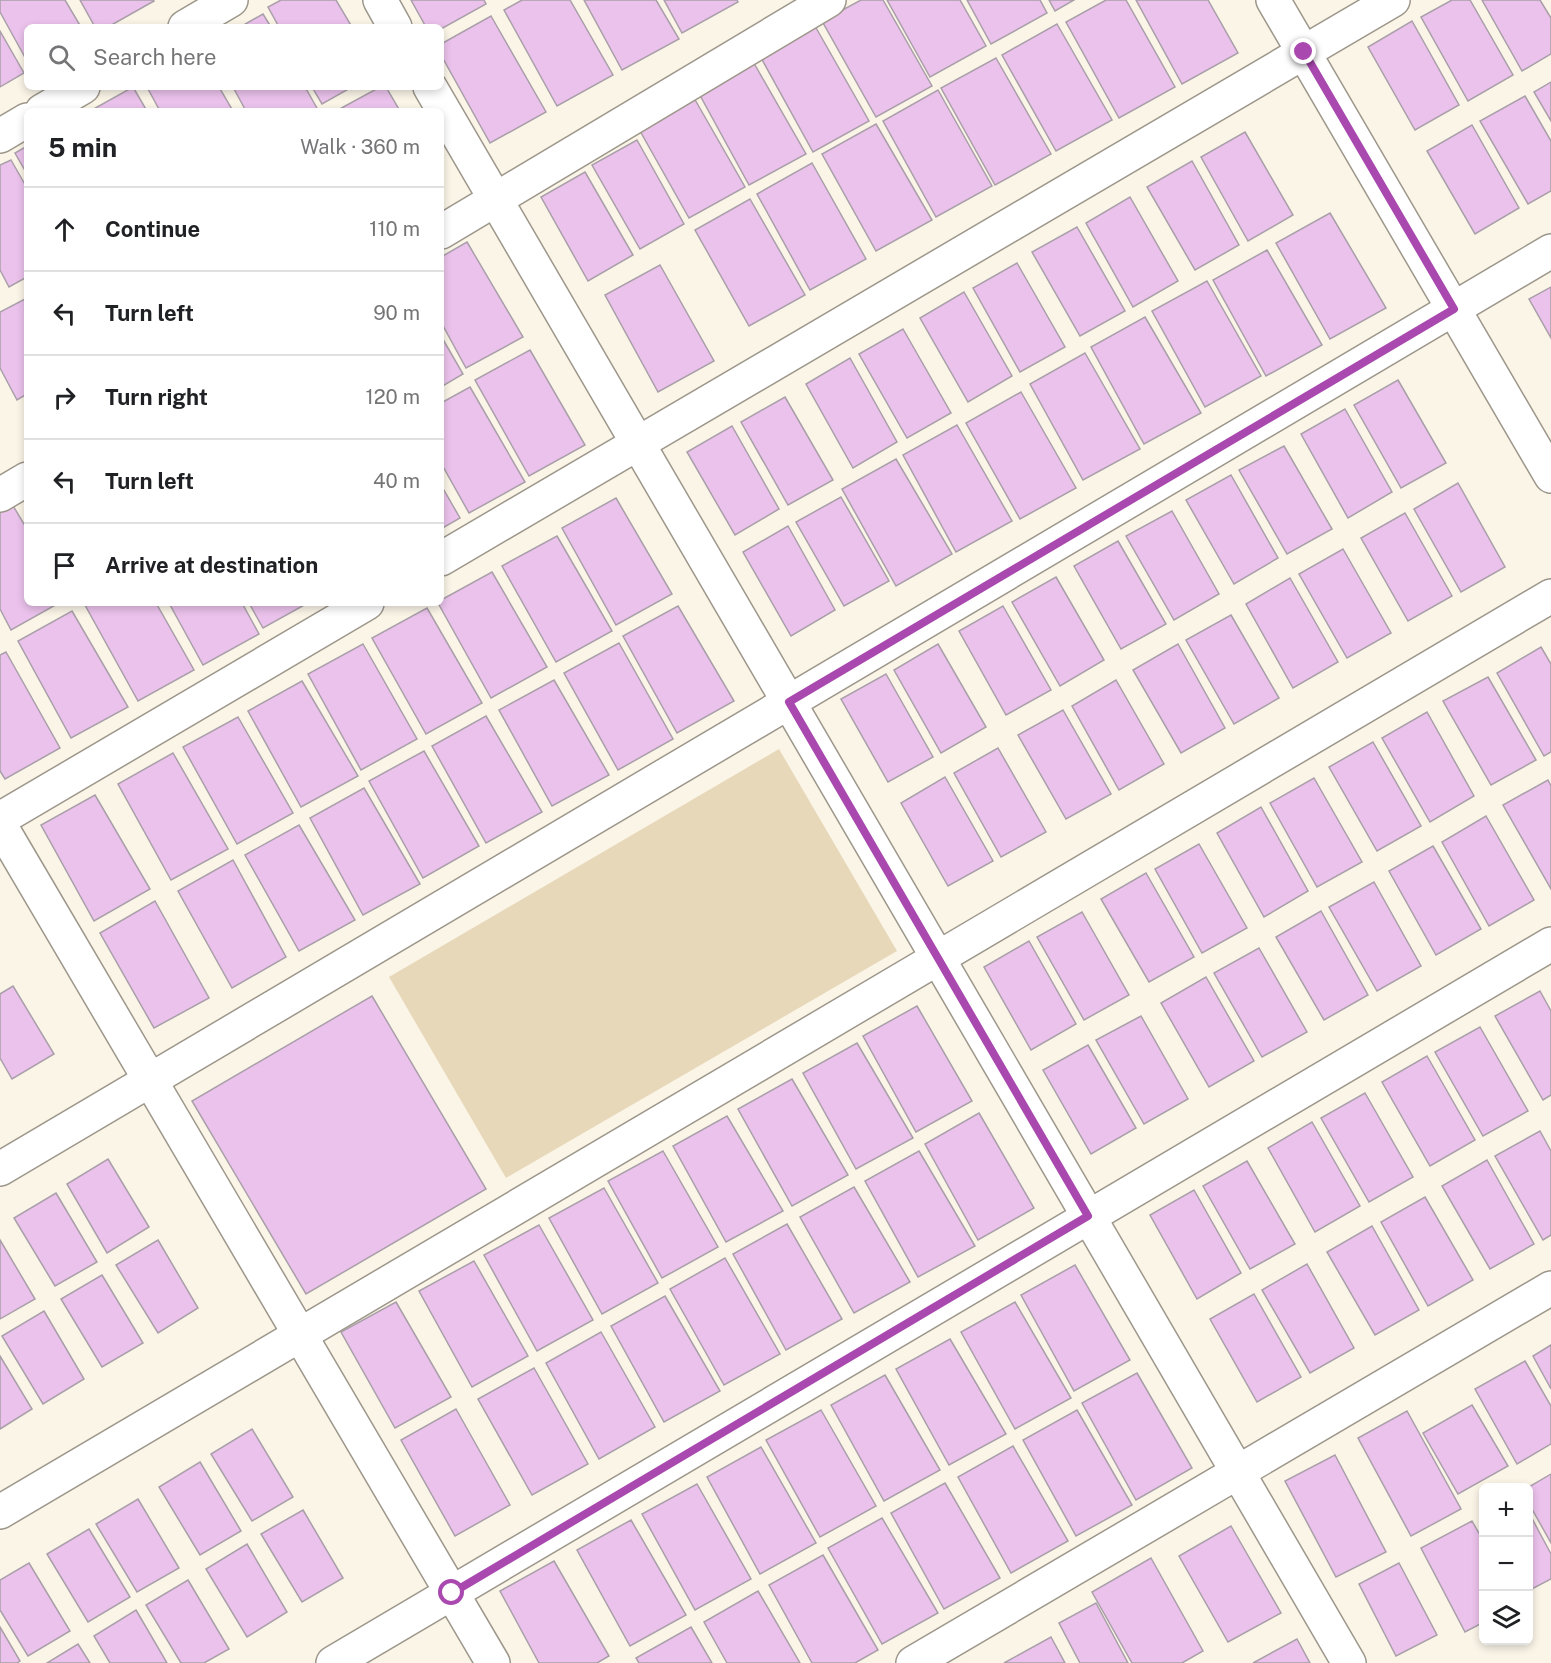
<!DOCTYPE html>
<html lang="en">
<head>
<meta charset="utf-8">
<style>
	:root { --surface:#fff; --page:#f2f2f2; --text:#202124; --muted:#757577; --line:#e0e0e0 }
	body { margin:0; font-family:"Public Sans",sans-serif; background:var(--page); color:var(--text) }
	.controls { position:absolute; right:18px; bottom:18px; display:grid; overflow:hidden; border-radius:9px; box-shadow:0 3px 9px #0003 }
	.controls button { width:54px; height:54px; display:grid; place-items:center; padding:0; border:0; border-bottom:2px solid var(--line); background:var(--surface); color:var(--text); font:30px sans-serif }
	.stop { position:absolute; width:18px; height:18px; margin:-14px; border:4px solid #a948af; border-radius:50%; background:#fff }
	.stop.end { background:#a948af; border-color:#fff; box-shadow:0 2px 6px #0008 }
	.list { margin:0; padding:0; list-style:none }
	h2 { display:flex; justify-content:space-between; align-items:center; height:78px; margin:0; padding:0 24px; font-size:26px }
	h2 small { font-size:20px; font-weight:400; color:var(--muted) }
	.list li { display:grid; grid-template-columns:39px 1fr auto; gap:18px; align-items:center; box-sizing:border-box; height:84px; padding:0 24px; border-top:2px solid var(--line) }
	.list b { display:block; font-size:22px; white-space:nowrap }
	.list em { font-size:20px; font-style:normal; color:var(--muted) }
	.icon { flex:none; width:33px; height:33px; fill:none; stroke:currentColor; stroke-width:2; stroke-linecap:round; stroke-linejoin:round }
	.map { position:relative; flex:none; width:1551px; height:1663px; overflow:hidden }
	.search { position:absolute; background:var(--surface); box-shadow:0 3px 9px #0003; left:24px; top:24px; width:420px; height:66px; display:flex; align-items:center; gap:15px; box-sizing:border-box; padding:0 21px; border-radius:9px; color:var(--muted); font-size:22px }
	.panel { position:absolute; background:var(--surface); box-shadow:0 3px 9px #0003; left:24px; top:108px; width:420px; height:498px; border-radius:9px }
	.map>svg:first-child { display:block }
	.green { fill:#e7d8b9 }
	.building { fill:#ebc2ec; stroke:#a99fa9; stroke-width:1.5 }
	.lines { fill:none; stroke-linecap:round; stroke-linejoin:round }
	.minor-casing { stroke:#9d978b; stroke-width:36 }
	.tertiary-casing { stroke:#9d978b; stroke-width:36 }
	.minor { stroke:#fff; stroke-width:33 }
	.tertiary { stroke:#fff; stroke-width:33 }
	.route { stroke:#a948af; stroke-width:8 }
</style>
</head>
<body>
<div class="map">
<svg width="1551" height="1663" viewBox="0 0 1551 1663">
	<rect width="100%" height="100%" fill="#fbf5e8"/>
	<path class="green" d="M779 749 897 951 506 1178 389 977Z"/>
	<g class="building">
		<path d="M0 0H65L81 27H27V61L0 12Z"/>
		<path d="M80 0H153L154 1 108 27H95Z"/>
		<path d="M281 0H336L352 27H279L268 7Z"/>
		<path d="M411 0H484L486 4 441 29V27H426Z"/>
		<path d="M522 0H570L613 75 557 106 504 10Z"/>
		<path d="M584 0H656L679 39 622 70Z"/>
		<path d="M664 0H737L738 2 682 33Z"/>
		<path d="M861 0H883L932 86 876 117 822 21Z"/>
		<path d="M887 0H960L986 46 930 77Z"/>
		<path d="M967 0H1040L1047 13 991 44Z"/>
		<path d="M1049 0H1074L1055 11Z"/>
		<path d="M1106 0H1126L1175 87 1119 118 1066 22Z"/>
		<path d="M1136 0H1208L1238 53 1182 84Z"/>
		<path d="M1452 0H1470L1513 75 1468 101 1421 17Z"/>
		<path d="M1482 0H1540L1551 18V54L1522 71Z"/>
		<path d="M263 14 271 27H240Z"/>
		<path d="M491 16 546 112 490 143 441 55V44Z"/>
		<path d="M1412 21 1459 105 1415 130 1368 47Z"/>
		<path d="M1057 24 1112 120 1056 151 1002 55Z"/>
		<path d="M815 26 869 121 813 152 760 56Z"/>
		<path d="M0 31 24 73 0 87Z"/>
		<path d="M751 58 806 154 749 185 696 88Z"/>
		<path d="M996 58 1051 154 995 185 941 88Z"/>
		<path d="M1551 82V121L1534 92Z"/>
		<path d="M133 87 147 111H90Z"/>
		<path d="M147 87H219L233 111H160Z"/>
		<path d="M233 87H305L318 110 246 111Z"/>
		<path d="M312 87H352L322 104Z"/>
		<path d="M380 87H386L400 111H336Z"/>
		<path d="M938 90 992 186 936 217 883 121Z"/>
		<path d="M690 91 745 187 689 218 635 122Z"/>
		<path d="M1525 96 1551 141V191L1528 204 1480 121Z"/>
		<path d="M876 124 932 220 876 251 822 154Z"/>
		<path d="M1472 125 1519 208 1475 234 1427 151Z"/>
		<path d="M1245 132 1293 215 1248 241 1201 157Z"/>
		<path d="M637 140 684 224 640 249 592 165Z"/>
		<path d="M27 146V174L15 153Z"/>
		<path d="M11 160 27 188V277L9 287 0 270V165Z"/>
		<path d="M1192 161 1239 245 1195 270 1147 187Z"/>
		<path d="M812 163 866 259 810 290 757 194Z"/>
		<path d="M585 172 633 255 588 281 541 197Z"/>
		<path d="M1130 197 1178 281 1133 307 1086 223Z"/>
		<path d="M750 199 805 295 749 326 695 230Z"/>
		<path d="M1330 213 1386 308 1330 339 1276 243Z"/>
		<path d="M1077 227 1125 311 1080 336 1032 252Z"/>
		<path d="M467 242 523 337 466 368 441 322V257Z"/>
		<path d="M1267 250 1322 345 1266 376 1213 280Z"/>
		<path d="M1017 263 1065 347 1020 372 973 288Z"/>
		<path d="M660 265 714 361 658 392 605 295Z"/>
		<path d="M1207 281 1261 376 1205 407 1152 311Z"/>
		<path d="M1551 287V338L1529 299Z"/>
		<path d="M964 292 1012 376 968 402 920 318Z"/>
		<path d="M27 298V394L17 400 0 368V312Z"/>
		<path d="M1145 317 1201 413 1144 444 1091 347Z"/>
		<path d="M903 329 951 413 907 438 859 354Z"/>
		<path d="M441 336 463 374 441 387Z"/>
		<path d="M530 350 585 445 529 476 475 380Z"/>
		<path d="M1085 353 1140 449 1083 480 1030 384Z"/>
		<path d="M850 358 897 442 853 468 806 384Z"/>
		<path d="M1398 380 1446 463 1401 488 1354 405Z"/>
		<path d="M470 387 525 482 469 513 441 463V403Z"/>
		<path d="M1021 392 1076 488 1020 519 966 423Z"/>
		<path d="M785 397 833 480 788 505 741 422Z"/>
		<path d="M1345 409 1392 492 1348 518 1301 434Z"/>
		<path d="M957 425 1012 521 956 552 903 455Z"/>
		<path d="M732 426 779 509 735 535 687 452Z"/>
		<path d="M1284 446 1332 529 1287 554 1239 470Z"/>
		<path d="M896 459 952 554 896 586 842 489Z"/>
		<path d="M1231 475 1278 558 1234 584 1186 500Z"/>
		<path d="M1458 483 1505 567 1461 592 1414 509Z"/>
		<path d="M441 485 460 518 441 529Z"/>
		<path d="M841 497 889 581 844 606 796 522Z"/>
		<path d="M616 498 672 594 616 625 562 528Z"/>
		<path d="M12 504 27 529V603H59L11 630 0 609V510Z"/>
		<path d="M1172 511 1219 594 1174 620 1126 536Z"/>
		<path d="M1405 513 1452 596 1408 621 1361 538Z"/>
		<path d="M788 526 835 610 791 636 743 552Z"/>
		<path d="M557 536 612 631 556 662 502 566Z"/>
		<path d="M1118 541 1166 624 1121 649 1074 566Z"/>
		<path d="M1343 549 1391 633 1347 658 1299 574Z"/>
		<path d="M492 572 547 667 491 698 438 603H441V600Z"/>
		<path d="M1056 577 1104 660 1060 686 1012 602Z"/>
		<path d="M1290 578 1338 662 1293 688 1246 604Z"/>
		<path d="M89 603H156L194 670 138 701 85 605Z"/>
		<path d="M169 603H242L259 634 203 665Z"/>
		<path d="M249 603H308L263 628Z"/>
		<path d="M678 606 734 701 677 733 623 636Z"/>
		<path d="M1003 606 1051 690 1006 715 959 631Z"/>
		<path d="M427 608 482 703 426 734 372 638Z"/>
		<path d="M72 611 128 707 71 738 18 641Z"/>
		<path d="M1231 615 1279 698 1234 724 1186 640Z"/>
		<path d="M619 643 673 739 618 770 564 673Z"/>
		<path d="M363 644 417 739 361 770 308 674Z"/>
		<path d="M938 644 986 727 941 753 894 670Z"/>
		<path d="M1178 644 1225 728 1181 753 1133 670Z"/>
		<path d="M1541 647 1551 664V752L1544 756 1497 673Z"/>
		<path d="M6 652 60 748 5 779 0 771V655Z"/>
		<path d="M886 674 933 757 888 782 841 699Z"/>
		<path d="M1488 677 1536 760 1491 785 1443 701Z"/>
		<path d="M554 680 609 775 552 806 499 710Z"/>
		<path d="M1116 680 1164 764 1119 790 1072 706Z"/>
		<path d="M302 681 358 776 301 807 248 711Z"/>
		<path d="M1063 710 1111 794 1066 819 1018 735Z"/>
		<path d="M1427 712 1474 796 1430 822 1382 738Z"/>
		<path d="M486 716 542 812 486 843 432 746Z"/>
		<path d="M238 717 293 813 237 844 183 747Z"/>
		<path d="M1373 742 1421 826 1377 851 1329 767Z"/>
		<path d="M998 748 1046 832 1001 857 954 773Z"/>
		<path d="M424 751 479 846 423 878 369 781Z"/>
		<path d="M173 753 228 849 171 880 118 784Z"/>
		<path d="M945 777 993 861 948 886 901 803Z"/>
		<path d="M1314 778 1362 862 1317 887 1270 803Z"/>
		<path d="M1548 780 1551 786V889L1503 805Z"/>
		<path d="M364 788 420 884 363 915 310 818Z"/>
		<path d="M95 795 150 889 94 921 41 825Z"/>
		<path d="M1261 807 1308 891 1264 917 1217 833Z"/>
		<path d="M1486 816 1534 900 1489 926 1442 842Z"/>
		<path d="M299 825 355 920 299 951 245 855Z"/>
		<path d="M1199 844 1247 928 1202 953 1155 869Z"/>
		<path d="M1433 846 1481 929 1436 955 1389 871Z"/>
		<path d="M233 860 286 957 232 988 178 891Z"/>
		<path d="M1146 873 1194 957 1149 982 1101 899Z"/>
		<path d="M1374 882 1421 966 1377 991 1329 907Z"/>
		<path d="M155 901 209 998 154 1028 100 933Z"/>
		<path d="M1321 911 1368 995 1324 1020 1276 937Z"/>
		<path d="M1082 912 1129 995 1084 1020 1037 937Z"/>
		<path d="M1029 941 1076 1024 1031 1050 984 967Z"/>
		<path d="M1259 948 1307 1032 1262 1057 1214 973Z"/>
		<path d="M1206 977 1254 1061 1209 1087 1161 1003Z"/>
		<path d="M13 986 54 1054 12 1079 0 1058V994Z"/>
		<path d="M1540 991 1551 1011V1095L1543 1100 1495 1016Z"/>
		<path d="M372 996 486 1189 306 1294 192 1101Z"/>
		<path d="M917 1006 972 1101 916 1132 863 1036Z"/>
		<path d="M1141 1016 1188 1099 1144 1124 1096 1040Z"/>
		<path d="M1480 1027 1528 1111 1483 1136 1435 1052Z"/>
		<path d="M857 1043 913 1138 856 1169 803 1073Z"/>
		<path d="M1088 1045 1136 1128 1091 1154 1043 1070Z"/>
		<path d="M1427 1056 1475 1140 1430 1166 1382 1082Z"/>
		<path d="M792 1079 848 1175 792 1206 738 1109Z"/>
		<path d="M1365 1093 1413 1177 1369 1202 1321 1118Z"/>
		<path d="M979 1113 1034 1208 978 1240 925 1144Z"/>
		<path d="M727 1116 783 1211 726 1242 673 1146Z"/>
		<path d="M1312 1122 1360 1206 1315 1232 1268 1148Z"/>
		<path d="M1540 1131 1551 1151V1235L1543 1240 1495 1156Z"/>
		<path d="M663 1151 718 1247 662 1278 608 1181Z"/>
		<path d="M919 1151 975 1246 918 1277 865 1181Z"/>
		<path d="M108 1159 149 1227 107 1253 67 1184Z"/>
		<path d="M1487 1160 1534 1244 1490 1269 1442 1186Z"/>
		<path d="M1247 1161 1295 1244 1250 1269 1203 1186Z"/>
		<path d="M854 1187 910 1282 854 1313 800 1217Z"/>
		<path d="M604 1188 658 1283 602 1314 549 1218Z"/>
		<path d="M1194 1190 1241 1273 1197 1299 1150 1215Z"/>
		<path d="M56 1193 97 1262 55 1286 14 1218Z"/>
		<path d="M1425 1197 1473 1280 1428 1306 1381 1222Z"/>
		<path d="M787 1224 842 1319 786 1350 733 1254Z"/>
		<path d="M539 1225 593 1320 537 1351 484 1255Z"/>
		<path d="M1372 1226 1419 1310 1375 1335 1327 1252Z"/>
		<path d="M0 1240 35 1299 0 1319Z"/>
		<path d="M158 1240 198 1308 158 1333 116 1265Z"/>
		<path d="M725 1258 780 1354 724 1385 670 1289Z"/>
		<path d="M474 1261 528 1356 472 1387 419 1291Z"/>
		<path d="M1307 1264 1354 1348 1310 1373 1262 1290Z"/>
		<path d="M1075 1265 1130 1360 1074 1391 1021 1295Z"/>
		<path d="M102 1275 143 1343 102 1367 61 1299Z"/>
		<path d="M1254 1294 1301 1377 1257 1402 1210 1319Z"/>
		<path d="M665 1296 720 1391 664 1422 611 1326Z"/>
		<path d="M396 1302 451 1397 395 1428 341 1332Z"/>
		<path d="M1015 1302 1071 1398 1015 1429 961 1332Z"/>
		<path d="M44 1311 84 1379 43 1404 2 1336Z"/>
		<path d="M601 1332 655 1427 599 1459 546 1363Z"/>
		<path d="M950 1339 1006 1434 949 1465 896 1369Z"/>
		<path d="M1551 1345V1389L1533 1356Z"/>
		<path d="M0 1356 32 1409 0 1429Z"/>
		<path d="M1525 1361 1551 1406V1444L1517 1464 1475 1389Z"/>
		<path d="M534 1368 588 1464 532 1495 478 1399Z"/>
		<path d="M1137 1373 1192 1468 1136 1500 1082 1403Z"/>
		<path d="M885 1375 940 1470 884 1501 831 1405Z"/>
		<path d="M1472 1405 1508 1466 1458 1494 1423 1433Z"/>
		<path d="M456 1409 510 1505 455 1536 401 1440Z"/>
		<path d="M821 1410 876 1506 820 1537 766 1440Z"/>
		<path d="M1077 1410 1132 1505 1076 1536 1023 1440Z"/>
		<path d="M1407 1411 1461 1509 1411 1536 1358 1438Z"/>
		<path d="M252 1429 293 1497 252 1521 211 1454Z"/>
		<path d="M1013 1446 1068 1541 1011 1573 958 1477Z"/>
		<path d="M761 1447 816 1543 760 1574 707 1477Z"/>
		<path d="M1335 1455 1386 1552 1336 1577 1285 1481Z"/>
		<path d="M200 1462 241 1531 200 1555 159 1487Z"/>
		<path d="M1551 1474V1543L1528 1502V1488H1527Z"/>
		<path d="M945 1483 1000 1578 944 1609 891 1513Z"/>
		<path d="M697 1484 751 1579 695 1610 642 1514Z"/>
		<path d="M138 1499 179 1568 137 1592 96 1524Z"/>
		<path d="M303 1510 343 1578 302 1602 261 1534Z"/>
		<path d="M1528 1511 1551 1554V1579L1528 1591Z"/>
		<path d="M882 1518 938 1613 882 1644 828 1548Z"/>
		<path d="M631 1520 686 1615 630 1646 577 1550Z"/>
		<path d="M1472 1521 1484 1542V1622L1465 1632 1421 1548Z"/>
		<path d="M1231 1526 1281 1613 1228 1642 1179 1556Z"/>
		<path d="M89 1529 130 1597 88 1622 47 1554Z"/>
		<path d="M247 1544 287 1612 247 1637 206 1569Z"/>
		<path d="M823 1555 878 1650 855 1663H812L769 1585Z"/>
		<path d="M1151 1558 1203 1651 1182 1663H1132L1092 1592Z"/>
		<path d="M554 1561 609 1656 597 1663H539L500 1591Z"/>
		<path d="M29 1563 70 1631 28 1656 0 1610V1580Z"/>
		<path d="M1399 1563 1437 1635 1396 1656 1359 1584Z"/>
		<path d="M188 1580 229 1649 204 1663H181L146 1605Z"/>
		<path d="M758 1591 800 1663H727L704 1622Z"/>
		<path d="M1096 1603 1128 1663H1080L1059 1623Z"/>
		<path d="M136 1610 167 1663H110L94 1636Z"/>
		<path d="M0 1627 20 1661 17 1663H0Z"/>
		<path d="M691 1627 712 1663H639L636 1658Z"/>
		<path d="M1051 1637 1065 1663H1004Z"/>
		<path d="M1297 1639 1310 1663H1253Z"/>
		<path d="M78 1644 90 1663H47Z"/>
	</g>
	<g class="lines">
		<g class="minor-casing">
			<g id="minor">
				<path d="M380 0 395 27"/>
				<path d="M185 27 231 0"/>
				<path d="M430 87 1349 1663"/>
				<path d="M42 111 83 87"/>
				<path d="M0 136 27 120"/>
				<path d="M441 232 829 0"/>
				<path d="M0 495 27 479"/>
				<path d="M441 559 1393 0"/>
				<path d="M0 819 367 603"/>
				<path d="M0 825 493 1663"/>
				<path d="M0 1169 1551 251"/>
				<path d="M0 1512 1551 596"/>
				<path d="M333 1663 1551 944"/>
				<path d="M913 1663 1551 1288"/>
			</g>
		</g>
		<g class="tertiary-casing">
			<path id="tertiary" d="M1273 0 1551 476"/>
		</g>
		<use href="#minor" class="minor"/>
		<use href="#tertiary" class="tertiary"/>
	</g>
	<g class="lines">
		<path class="route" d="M452 1593 1088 1216 789 702 1454 309 1304 52"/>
	</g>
</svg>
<div class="controls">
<button>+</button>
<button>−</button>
<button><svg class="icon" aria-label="layers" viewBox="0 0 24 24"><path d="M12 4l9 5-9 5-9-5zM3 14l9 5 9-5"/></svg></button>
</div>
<div class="stop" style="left:452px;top:1593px"></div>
<div class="stop end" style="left:1304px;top:52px"></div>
<div class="search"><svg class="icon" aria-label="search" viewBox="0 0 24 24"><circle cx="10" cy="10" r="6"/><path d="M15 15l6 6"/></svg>Search here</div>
<section class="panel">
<h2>5 min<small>Walk · 360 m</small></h2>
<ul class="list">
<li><svg class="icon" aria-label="ahead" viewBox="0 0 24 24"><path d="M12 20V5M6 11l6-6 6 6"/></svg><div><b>Continue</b></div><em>110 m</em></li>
<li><svg class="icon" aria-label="left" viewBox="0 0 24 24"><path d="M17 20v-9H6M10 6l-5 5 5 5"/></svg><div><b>Turn left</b></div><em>90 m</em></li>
<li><svg class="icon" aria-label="right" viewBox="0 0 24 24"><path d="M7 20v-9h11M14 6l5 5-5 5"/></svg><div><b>Turn right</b></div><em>120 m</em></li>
<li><svg class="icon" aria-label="left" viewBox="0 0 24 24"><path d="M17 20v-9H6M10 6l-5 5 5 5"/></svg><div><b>Turn left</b></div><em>40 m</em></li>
<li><svg class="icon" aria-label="arrive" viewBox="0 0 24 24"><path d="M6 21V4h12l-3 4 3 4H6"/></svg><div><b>Arrive at destination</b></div></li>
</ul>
</section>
</div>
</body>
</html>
